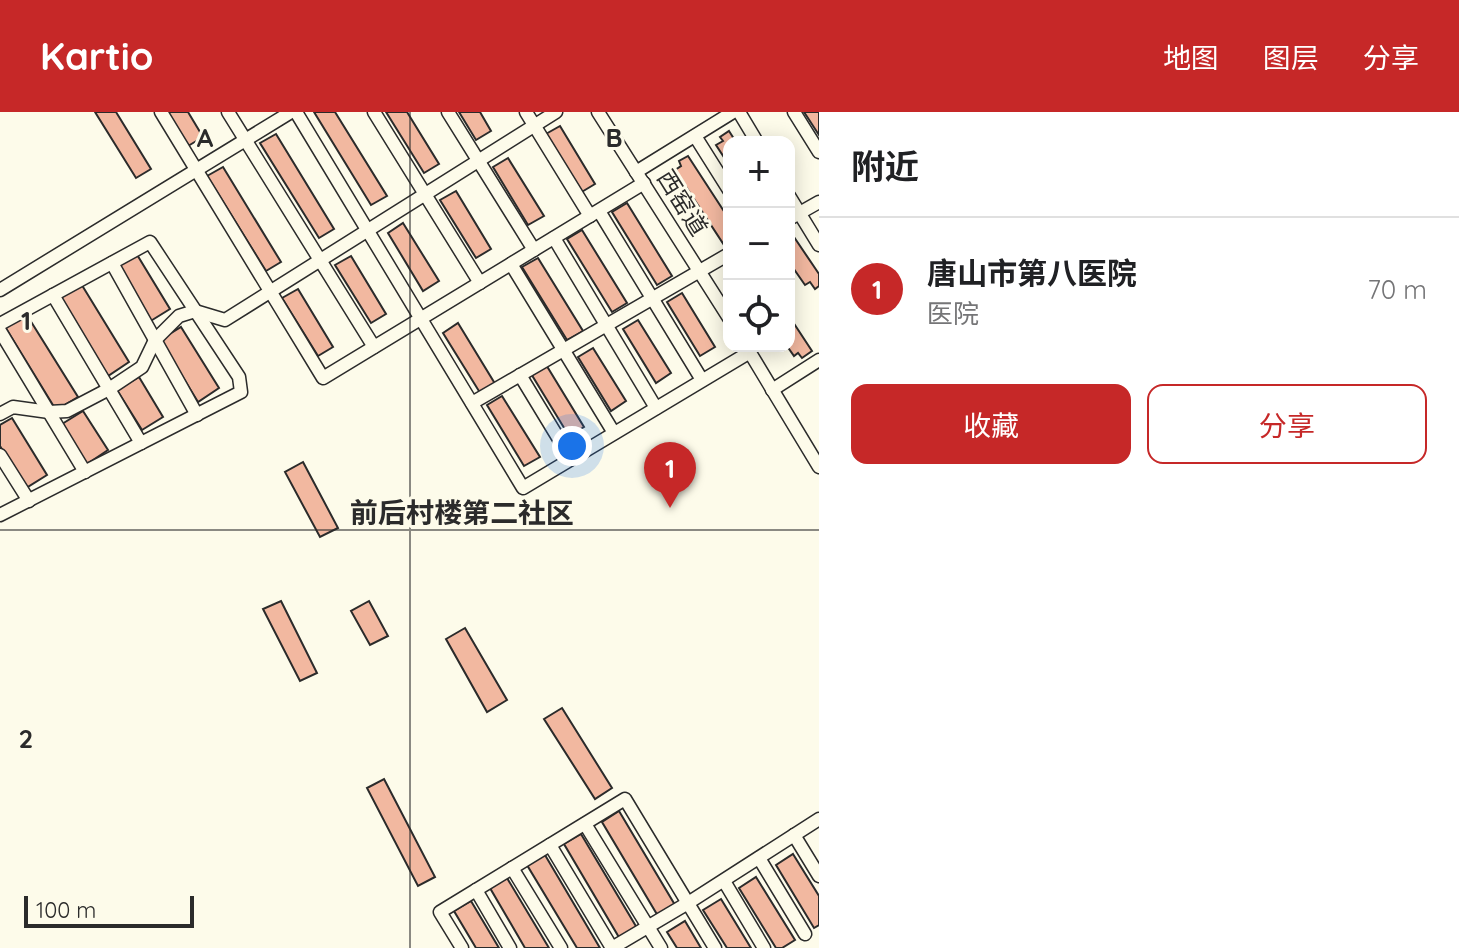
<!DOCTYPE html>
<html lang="zh">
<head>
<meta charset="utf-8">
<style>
	:root { --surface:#fff; --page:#f6f6f6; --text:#202124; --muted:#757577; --line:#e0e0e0; --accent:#c62828 }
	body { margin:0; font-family:Quicksand,"Noto Sans SC",sans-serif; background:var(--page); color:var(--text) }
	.controls { position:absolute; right:24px; top:24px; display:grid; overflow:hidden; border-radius:16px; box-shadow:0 4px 20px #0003 }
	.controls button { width:72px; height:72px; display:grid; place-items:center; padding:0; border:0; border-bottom:2px solid var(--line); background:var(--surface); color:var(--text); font:40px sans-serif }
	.scale { position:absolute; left:24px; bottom:20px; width:170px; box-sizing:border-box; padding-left:8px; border:4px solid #2b2b2b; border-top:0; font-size:22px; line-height:28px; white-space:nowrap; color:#2b2b2b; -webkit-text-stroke:6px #fdfbea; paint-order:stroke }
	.you { position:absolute; left:572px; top:334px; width:28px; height:28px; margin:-20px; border:6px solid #fff; border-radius:50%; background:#1a73e8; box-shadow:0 0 0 12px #1a73e833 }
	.badge { display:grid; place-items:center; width:52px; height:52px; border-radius:50%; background:var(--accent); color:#fff; font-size:26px; font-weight:700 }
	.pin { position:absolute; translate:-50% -66px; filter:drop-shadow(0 2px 4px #0008) }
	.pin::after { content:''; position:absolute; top:42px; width:28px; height:24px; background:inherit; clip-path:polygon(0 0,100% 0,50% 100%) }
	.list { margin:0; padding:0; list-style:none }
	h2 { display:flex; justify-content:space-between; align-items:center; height:104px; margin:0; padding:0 32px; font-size:34px }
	h2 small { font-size:26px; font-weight:400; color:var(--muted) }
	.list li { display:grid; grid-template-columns:52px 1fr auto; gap:24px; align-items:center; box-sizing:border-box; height:144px; padding:0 32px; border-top:2px solid var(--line) }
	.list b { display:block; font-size:30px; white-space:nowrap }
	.list p { margin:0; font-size:26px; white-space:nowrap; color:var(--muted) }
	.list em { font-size:26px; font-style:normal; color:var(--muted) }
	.actions { display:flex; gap:16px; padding:24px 32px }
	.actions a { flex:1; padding:18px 0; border:2px solid var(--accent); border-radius:16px; text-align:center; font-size:28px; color:var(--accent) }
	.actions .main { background:var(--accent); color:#fff }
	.icon { flex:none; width:44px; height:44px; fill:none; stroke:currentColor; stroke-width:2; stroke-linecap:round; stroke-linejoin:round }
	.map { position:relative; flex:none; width:819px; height:836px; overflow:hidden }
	header { display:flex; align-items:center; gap:48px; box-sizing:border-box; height:112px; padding:0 40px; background:var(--accent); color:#fff }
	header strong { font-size:38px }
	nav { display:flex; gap:44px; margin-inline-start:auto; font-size:28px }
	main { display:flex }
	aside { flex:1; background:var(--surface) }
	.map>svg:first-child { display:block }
	.building { fill:#f2b8a0; stroke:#2b2b2b; stroke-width:2 }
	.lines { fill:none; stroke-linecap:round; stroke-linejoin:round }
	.minor-casing { stroke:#2b2b2b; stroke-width:15 }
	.minor { stroke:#fdfbea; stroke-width:12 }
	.grid { fill:none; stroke:#2b2b2b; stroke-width:2; stroke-opacity:0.55 }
	.labels { text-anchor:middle; stroke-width:6; stroke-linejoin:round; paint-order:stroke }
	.street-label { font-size:24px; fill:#2b2b2b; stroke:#fdfbea }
	.quarter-label { font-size:28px; font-weight:bold; fill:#2b2b2b; stroke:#fdfbea }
	.grid-label { font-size:26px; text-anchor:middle; font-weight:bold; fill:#2b2b2b; stroke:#fdfbea; stroke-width:6; stroke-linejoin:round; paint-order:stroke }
</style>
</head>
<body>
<header>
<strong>Kartio</strong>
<nav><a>地图</a><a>图层</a><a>分享</a></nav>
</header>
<main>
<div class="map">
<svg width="819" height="836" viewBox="0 0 819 836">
	<rect width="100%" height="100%" fill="#fdfbea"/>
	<g class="building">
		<path d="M95 0H116L151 57 136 66Z"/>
		<path d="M167 0H188L203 25 188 34Z"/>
		<path d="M314 0H335L387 84 371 93Z"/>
		<path d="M386 0H407L439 52 424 61Z"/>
		<path d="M459 0H480L491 19 476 28Z"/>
		<path d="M804 0H819V23Z"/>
		<path d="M560 14 595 72 580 81 544 23Z"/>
		<path d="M729 19 736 30H729V53L716 33 723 29 720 25Z"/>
		<path d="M276 22 334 117 319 126 260 31Z"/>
		<path d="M688 44 729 107V134L726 136 675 58 681 54 679 49Z"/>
		<path d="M508 46 544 104 528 113 493 55Z"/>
		<path d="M223 55 281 150 266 159 207 64Z"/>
		<path d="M456 79 491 137 476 146 440 88Z"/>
		<path d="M627 91 672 164 657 173 612 100Z"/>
		<path d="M403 111 439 169 423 179 388 121Z"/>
		<path d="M582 118 627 191 612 200 567 127Z"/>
		<path d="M794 125 819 162V174L815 177 810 170 805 173 789 150V128Z"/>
		<path d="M136 141 170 197 149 210 114 155Z"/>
		<path d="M351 144 386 202 371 211 335 153Z"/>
		<path d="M538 146 583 219 567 228 522 155Z"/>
		<path d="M80 170 129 250 108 264 58 183Z"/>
		<path d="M298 177 333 235 318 244 282 186Z"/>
		<path d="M682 181 715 235 700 244 667 190Z"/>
		<path d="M25 200 78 285 56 298 4 213Z"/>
		<path d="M789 204 812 239 802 246 798 241 794 244 787 234Z"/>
		<path d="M638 208 671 261 656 271 623 217Z"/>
		<path d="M458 211 497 275 482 284 443 221Z"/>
		<path d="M181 215 219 276 198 290 160 228Z"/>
		<path d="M593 236 626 289 611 299 578 245Z"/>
		<path d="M545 251 584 315 569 324 530 260Z"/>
		<path d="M139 265 163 305 142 318 117 278Z"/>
		<path d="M502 284 540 345 524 354 487 293Z"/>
		<path d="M83 299 108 338 87 352 62 312Z"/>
		<path d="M12 306 47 363 26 376 0 334V313Z"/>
		<path d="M303 350 338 416 320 425 285 360Z"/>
		<path d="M281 489 317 561 300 569 263 497Z"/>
		<path d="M369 489 388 524 370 533 351 499Z"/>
		<path d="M465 516 507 588 487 600 446 527Z"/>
		<path d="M562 596 612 676 595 687 544 607Z"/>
		<path d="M384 667 435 765 418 774 367 676Z"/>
		<path d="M619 699 675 793 658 804 602 710Z"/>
		<path d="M581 722 637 816 620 827 564 732Z"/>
		<path d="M793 742 819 784V813L814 816 776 753Z"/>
		<path d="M545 743 600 836H577L527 753Z"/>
		<path d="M756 765 795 828 782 836H776L739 776Z"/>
		<path d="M507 766 549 836H525L490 776Z"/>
		<path d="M721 787 751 836H727L703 798Z"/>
		<path d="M471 789 499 836H476L454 799Z"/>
		<path d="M685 809 701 836H677L667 820Z"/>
	</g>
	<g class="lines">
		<g class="minor-casing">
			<g id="minor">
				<path d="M161 0 323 266 644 71"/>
				<path d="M228 0 374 235"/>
				<path d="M296 0 523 376 750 240"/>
				<path d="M374 0 480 171"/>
				<path d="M448 0 534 138"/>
				<path d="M526 0 590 104"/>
				<path d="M598 0 729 206"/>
				<path d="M739 0 757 30"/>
				<path d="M794 0 819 40"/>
				<path d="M695 24 729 78"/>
				<path d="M636 60 733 0"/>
				<path d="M789 84 819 133"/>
				<path d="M599 99 702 268"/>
				<path d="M789 107 819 90"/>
				<path d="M554 126 656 296"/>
				<path d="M112 151 197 303"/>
				<path d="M511 152 614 321"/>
				<path d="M0 178 291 0"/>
				<path d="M53 183 141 331"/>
				<path d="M0 212 150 130 239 265 241 280 0 403"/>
				<path d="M0 219 85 360"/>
				<path d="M746 234 819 355"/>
				<path d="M520 263 571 347"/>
				<path d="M772 278 819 248"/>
				<path d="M472 291 729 142"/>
				<path d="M0 302 13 295 49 300 67 299 109 277 142 255 155 228 179 204 195 199 225 208 556 0"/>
				<path d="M0 343 29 389"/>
				<path d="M585 712 661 836"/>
				<path d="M794 723 819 764"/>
				<path d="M550 733 612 836"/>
				<path d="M759 746 805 822"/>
				<path d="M512 756 561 836"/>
				<path d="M724 769 764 836"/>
				<path d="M476 778 510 836"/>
				<path d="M462 836 440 800 625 687 715 836"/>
				<path d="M612 836 688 791 819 707"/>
			</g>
		</g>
		<use href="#minor" class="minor"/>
	</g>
	<path class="grid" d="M410 0V836M0 418H819"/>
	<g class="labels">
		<g class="street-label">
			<text transform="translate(682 91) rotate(58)" y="8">西窑道</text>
		</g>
		<g class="quarter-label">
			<text x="462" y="411">前后村楼第二社区</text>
		</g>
	</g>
	<g class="grid-label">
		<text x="205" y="35">A</text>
		<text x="614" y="35">B</text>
		<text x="26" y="218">1</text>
		<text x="26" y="636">2</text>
	</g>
</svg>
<div class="controls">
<button>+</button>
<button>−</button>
<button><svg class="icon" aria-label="locate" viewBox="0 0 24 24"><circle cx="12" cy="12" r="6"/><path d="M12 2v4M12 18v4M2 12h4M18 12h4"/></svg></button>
</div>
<div class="scale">100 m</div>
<div class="you"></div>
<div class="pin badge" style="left:670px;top:396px">1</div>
</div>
<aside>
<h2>附近<small></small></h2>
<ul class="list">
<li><span class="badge">1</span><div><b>唐山市第八医院</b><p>医院</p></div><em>70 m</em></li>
</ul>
<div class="actions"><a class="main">收藏</a><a>分享</a></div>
</aside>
</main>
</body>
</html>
